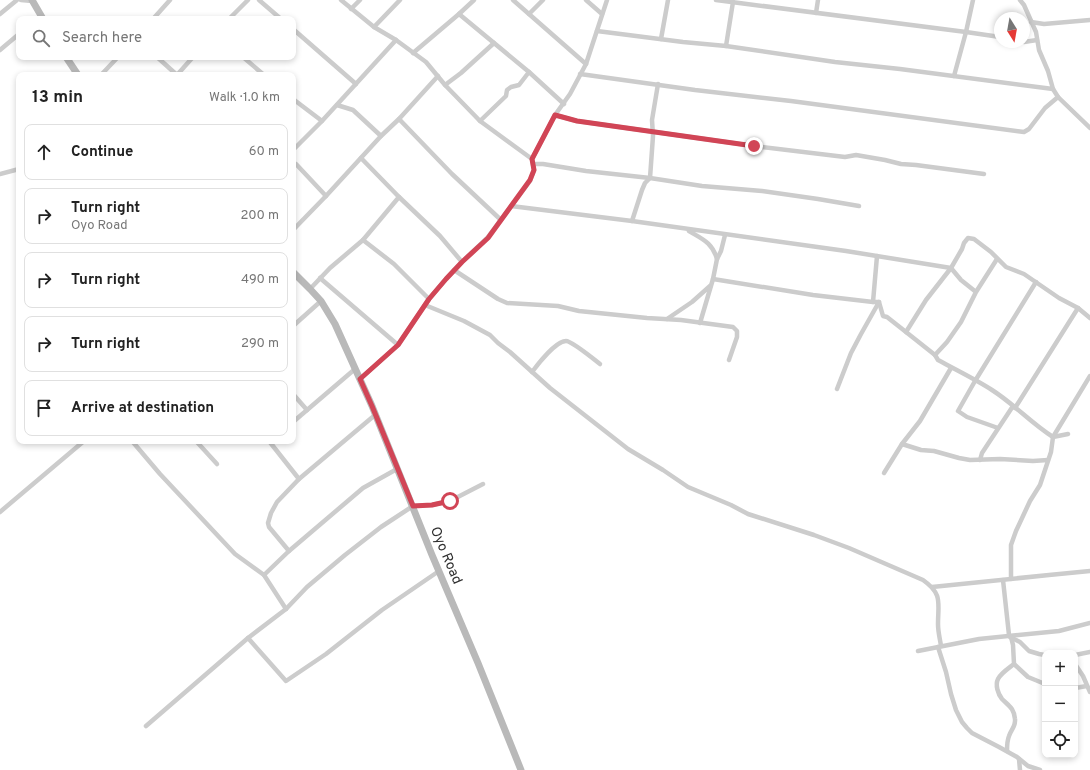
<!DOCTYPE html>
<html lang="en">
<head>
<meta charset="utf-8">
<style>
	:root { --surface:#fff; --page:#f6f6f6; --text:#222; --muted:#767676; --line:#e0e0e0 }
	body { margin:0; font-family:Overpass,sans-serif; background:var(--page); color:var(--text) }
	.controls { position:absolute; right:12px; bottom:12px; display:grid; overflow:hidden; border-radius:8px; box-shadow:0 2px 6px #0003 }
	.controls button { width:36px; height:36px; display:grid; place-items:center; padding:0; border:0; border-bottom:1px solid var(--line); background:var(--surface); color:var(--text); font:20px sans-serif }
	.compass { position:absolute; left:994px; top:12px; width:36px; height:36px; border-radius:50%; background:var(--surface); box-shadow:0 2px 6px #0003; rotate:169deg }
	.stop { position:absolute; width:12px; height:12px; margin:-9px; border:3px solid #d14556; border-radius:50%; background:#fff }
	.stop.end { background:#d14556; border-color:#fff; box-shadow:0 1px 4px #0008 }
	.list { margin:0; padding:0; list-style:none }
	h2 { display:flex; justify-content:space-between; align-items:center; height:52px; margin:0; padding:0 16px; font-size:17px }
	h2 small { font-size:13px; font-weight:400; color:var(--muted) }
	.list li { display:grid; grid-template-columns:26px 1fr auto; gap:12px; align-items:center; box-sizing:border-box; height:56px; margin:0 8px 8px; padding:0 8px; border:1px solid var(--line); border-radius:8px }
	.list b { display:block; font-size:15px; white-space:nowrap }
	.list p { margin:0; font-size:13px; white-space:nowrap; color:var(--muted) }
	.list em { font-size:13px; font-style:normal; color:var(--muted) }
	.icon { flex:none; width:22px; height:22px; fill:none; stroke:currentColor; stroke-width:2; stroke-linecap:round; stroke-linejoin:round }
	.map { position:relative; flex:none; width:1090px; height:770px; overflow:hidden }
	.search { position:absolute; background:var(--surface); box-shadow:0 2px 6px #0003; left:16px; top:16px; width:280px; height:44px; display:flex; align-items:center; gap:10px; box-sizing:border-box; padding:0 14px; border-radius:8px; color:var(--muted); font-size:15px }
	.panel { position:absolute; background:var(--surface); box-shadow:0 2px 6px #0003; left:16px; top:72px; width:280px; height:372px; border-radius:8px }
	.map>svg:first-child { display:block }
	.lines { fill:none; stroke-linecap:round; stroke-linejoin:round }
	.street { stroke:#ccc; stroke-width:4.5 }
	.secondary { stroke:#b9b9b9; stroke-width:7 }
	.route { stroke:#d14556; stroke-width:5 }
	.labels { text-anchor:middle; stroke-width:4; stroke-linejoin:round; paint-order:stroke }
	.street-label { font-size:14px; fill:#2f2f2f; stroke:#fff }
</style>
</head>
<body>
<div class="map">
<svg width="1090" height="770" viewBox="0 0 1090 770">
	<rect width="100%" height="100%" fill="#fff"/>
	<g class="lines">
		<g class="street">
			<path d="M21 0 32 1"/>
			<path d="M259 0 281 19"/>
			<path d="M341 0 374 27 396 40 426 62 445 85 480 121 532 159"/>
			<path d="M513 0 586 64"/>
			<path d="M586 0 602 14"/>
			<path d="M716 0 966 32 1000 37"/>
			<path d="M1020 0 1024 5 1036 32 1039 50 1048 71 1053 89 1058 97 1090 128"/>
			<path d="M351 9 360 0"/>
			<path d="M816 13 818 0"/>
			<path d="M0 14 17 0"/>
			<path d="M459 14 529 72 564 104"/>
			<path d="M529 14 543 0"/>
			<path d="M153 19 170 0"/>
			<path d="M229 19 248 0"/>
			<path d="M1031 22 1044 24 1090 20"/>
			<path d="M374 27 400 0"/>
			<path d="M293 29 356 84"/>
			<path d="M597 31 683 42 726 46 835 62 900 69 1053 89"/>
			<path d="M661 39 668 0"/>
			<path d="M1024 42 1037 40"/>
			<path d="M726 46 733 2"/>
			<path d="M0 50 19 34"/>
			<path d="M413 53 459 14 474 0"/>
			<path d="M157 57 177 75 193 57"/>
			<path d="M243 57 264 75"/>
			<path d="M580 74 695 90 791 101 1024 132 1029 129 1045 108 1058 97"/>
			<path d="M101 75 118 57"/>
			<path d="M954 76 966 32 973 0"/>
			<path d="M445 85 461 73 494 43"/>
			<path d="M293 99 322 121"/>
			<path d="M337 105 353 110 381 136"/>
			<path d="M555 115 577 121 754 146 845 157 856 155 885 160 901 164 916 165 984 174"/>
			<path d="M399 119 452 174 501 220"/>
			<path d="M480 121 506 96 507 90 511 87 519 85 529 72"/>
			<path d="M293 150 322 121 396 40"/>
			<path d="M361 158 399 197 440 236 462 262"/>
			<path d="M293 162 296 164 326 196"/>
			<path d="M534 164H543L586 171 650 178 702 186 762 191 818 199 859 206"/>
			<path d="M0 174 19 169"/>
			<path d="M511 206 632 221 846 251 951 268 962 249 964 243 968 238 974 239 991 252 1006 267 1024 274 1059 298 1078 308 1090 318"/>
			<path d="M632 221 642 190 645 183 650 178 653 136 652 120 658 84"/>
			<path d="M293 230 326 196 381 136 399 119 438 76"/>
			<path d="M689 231C702 239 712 242 717 259"/>
			<path d="M363 240 394 264 429 299"/>
			<path d="M454 270 498 299 507 303 558 306 579 311 647 318 681 320 733 327 737 331V337L729 360"/>
			<path d="M320 278 398 345"/>
			<path d="M713 279 813 295 873 302"/>
			<path d="M310 289 330 268 363 240 399 197"/>
			<path d="M976 292 961 280 951 268 926 300 906 332 935 355 947 342 961 322 976 292 997 259"/>
			<path d="M19 299V300"/>
			<path d="M879 302 883 316 887 317 906 332"/>
			<path d="M425 305 464 321 490 335 498 343 510 352 550 388 628 449 663 470 688 487 731 505 748 514 814 535 849 548 923 580C943 594 938 603 938 624 938 632 940 639 941 646"/>
			<path d="M667 319 692 302 710 286"/>
			<path d="M700 323 713 279 717 259 721 251 725 235"/>
			<path d="M293 326 321 301"/>
			<path d="M935 355 938 360C956 370 975 379 992 390 1014 404 1031 423 1053 437L1068 434"/>
			<path d="M532 372C538 364 556 341 566 341 571 341 595 360 600 364"/>
			<path d="M360 379 398 345 429 299 446 279 462 262 488 237 530 181 534 170 532 159 555 115 570 94 586 64 607 0"/>
			<path d="M837 389 851 353 861 334 879 302H873L877 256"/>
			<path d="M293 394 307 410"/>
			<path d="M1015 408 1078 308"/>
			<path d="M293 422 355 369"/>
			<path d="M998 428 967 417 958 411 975 381 1036 282"/>
			<path d="M132 441 160 474 235 554 264 575 286 609"/>
			<path d="M196 441 217 464"/>
			<path d="M269 441 299 479"/>
			<path d="M902 444 921 450 934 451 959 458 970 460 1000 459 1033 461 1048 460"/>
			<path d="M980 460 982 453 1013 406"/>
			<path d="M884 473 902 444 920 421 951 368"/>
			<path d="M0 512 84 441"/>
			<path d="M289 551 269 527 268 523 271 513 277 502 299 479 375 415"/>
			<path d="M264 575 289 551 363 488 397 469"/>
			<path d="M1011 579V545L1016 531 1030 501 1040 485 1051 452 1053 437 1090 376"/>
			<path d="M1003 580 1009 635"/>
			<path d="M932 587 1049 575 1090 571"/>
			<path d="M1010 637 1020 642 1029 651 1039 654 1045 655"/>
			<path d="M248 638 286 681 326 654 382 610 439 571"/>
			<path d="M938 647 946 672 951 694 956 710 962 722 967 728 972 733 999 747 1017 757 1028 766 1040 770"/>
			<path d="M918 651 979 639 1059 631 1090 623"/>
			<path d="M1075 655 1090 652"/>
			<path d="M1014 664 1028 677 1045 684"/>
			<path d="M1075 664 1083 676 1090 692"/>
			<path d="M1075 688 1087 686"/>
			<path d="M146 726 248 638 286 609 307 587 345 555 381 527 413 506 432 505 450 501 483 484"/>
			<path d="M1007 751C1007 746 1007 741 1009 736 1011 730 1016 726 1015 719 1014 708 1009 706 1002 699 998 694 995 685 998 679 1001 673 1009 668 1014 664L1013 645 1011 637"/>
			<path d="M1019 759 1020 770"/>
		</g>
		<g class="secondary">
			<path d="M32 0 43 19"/>
			<path d="M66 57 78 75"/>
			<path d="M293 272 310 289 321 301 335 324 372 406 432 555 478 663 521 770"/>
		</g>
	</g>
	<g class="lines">
		<path class="route" d="M450 501 432 505 413 506 372 406 360 379 398 345 429 299 446 279 462 262 488 238 530 180 534 170 532 159 555 115 577 121 754 146"/>
	</g>
	<g class="labels">
		<g class="street-label">
			<text transform="translate(447 555) rotate(67)" y="5">Oyo Road</text>
		</g>
	</g>
</svg>
<div class="controls">
<button>+</button>
<button>−</button>
<button><svg class="icon" aria-label="locate" viewBox="0 0 24 24"><circle cx="12" cy="12" r="6"/><path d="M12 2v4M12 18v4M2 12h4M18 12h4"/></svg></button>
</div>
<svg class="compass" viewBox="-18 -18 36 36"><path d="M0-13l5 13h-10z" fill="#e53935"/><path d="M0 13l5-13h-10z" fill="#767676"/></svg>
<div class="stop" style="left:450px;top:501px"></div>
<div class="stop end" style="left:754px;top:146px"></div>
<div class="search"><svg class="icon" aria-label="search" viewBox="0 0 24 24"><circle cx="10" cy="10" r="6"/><path d="M15 15l6 6"/></svg>Search here</div>
<section class="panel">
<h2>13 min<small>Walk · 1.0 km</small></h2>
<ul class="list">
<li><svg class="icon" aria-label="ahead" viewBox="0 0 24 24"><path d="M12 20V5M6 11l6-6 6 6"/></svg><div><b>Continue</b></div><em>60 m</em></li>
<li><svg class="icon" aria-label="right" viewBox="0 0 24 24"><path d="M7 20v-9h11M14 6l5 5-5 5"/></svg><div><b>Turn right</b><p>Oyo Road</p></div><em>200 m</em></li>
<li><svg class="icon" aria-label="right" viewBox="0 0 24 24"><path d="M7 20v-9h11M14 6l5 5-5 5"/></svg><div><b>Turn right</b></div><em>490 m</em></li>
<li><svg class="icon" aria-label="right" viewBox="0 0 24 24"><path d="M7 20v-9h11M14 6l5 5-5 5"/></svg><div><b>Turn right</b></div><em>290 m</em></li>
<li><svg class="icon" aria-label="arrive" viewBox="0 0 24 24"><path d="M6 21V4h12l-3 4 3 4H6"/></svg><div><b>Arrive at destination</b></div></li>
</ul>
</section>
</div>
</body>
</html>
